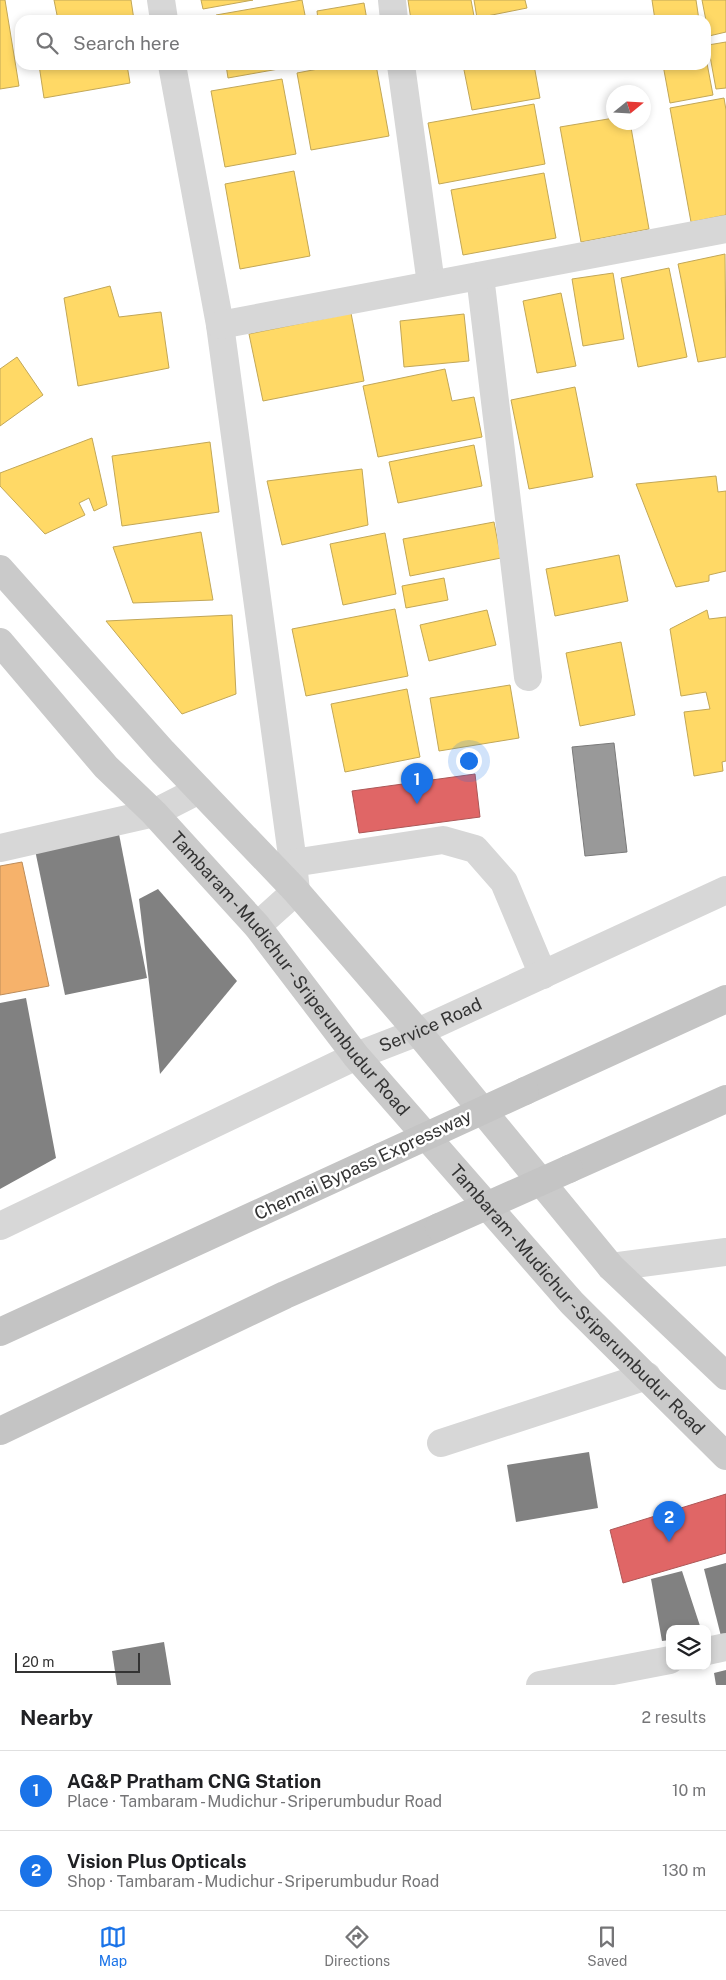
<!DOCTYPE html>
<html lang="en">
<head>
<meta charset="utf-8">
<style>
	:root { --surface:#fff; --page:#f6f6f6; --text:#202124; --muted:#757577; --line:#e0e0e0; --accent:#1a73e8 }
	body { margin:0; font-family:"Public Sans",sans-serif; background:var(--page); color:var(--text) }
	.controls { position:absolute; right:15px; bottom:15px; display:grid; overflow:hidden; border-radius:10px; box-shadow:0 2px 8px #0003 }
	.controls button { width:45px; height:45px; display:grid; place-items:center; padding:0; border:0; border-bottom:1px solid var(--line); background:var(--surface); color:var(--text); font:25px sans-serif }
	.compass { position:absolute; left:606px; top:85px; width:45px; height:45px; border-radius:50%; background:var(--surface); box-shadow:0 2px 8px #0003; rotate:72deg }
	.scale { position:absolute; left:15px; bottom:12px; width:125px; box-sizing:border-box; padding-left:5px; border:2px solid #333; border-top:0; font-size:14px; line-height:18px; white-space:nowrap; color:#333; -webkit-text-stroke:4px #fff; paint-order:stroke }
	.you { position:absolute; left:468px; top:760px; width:18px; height:18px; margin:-12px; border:4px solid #fff; border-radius:50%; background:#1a73e8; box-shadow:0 0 0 8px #1a73e833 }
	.badge { display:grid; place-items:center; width:32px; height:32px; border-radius:50%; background:var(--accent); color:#fff; font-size:16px; font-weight:700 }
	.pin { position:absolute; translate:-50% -41px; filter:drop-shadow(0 1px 2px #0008) }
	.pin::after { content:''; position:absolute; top:26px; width:18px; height:15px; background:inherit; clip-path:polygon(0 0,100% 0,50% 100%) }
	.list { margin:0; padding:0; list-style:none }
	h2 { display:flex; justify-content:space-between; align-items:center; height:65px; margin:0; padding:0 20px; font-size:21px }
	h2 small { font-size:16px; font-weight:400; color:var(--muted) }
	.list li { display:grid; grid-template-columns:32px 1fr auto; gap:15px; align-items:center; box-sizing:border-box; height:80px; padding:0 20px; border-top:1px solid var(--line) }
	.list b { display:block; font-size:19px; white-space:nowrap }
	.list p { margin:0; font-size:16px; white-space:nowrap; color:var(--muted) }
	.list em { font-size:16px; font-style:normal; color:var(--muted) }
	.icon { flex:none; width:28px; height:28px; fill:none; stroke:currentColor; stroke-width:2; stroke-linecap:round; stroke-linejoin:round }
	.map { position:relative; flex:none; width:726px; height:1685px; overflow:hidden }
	.search { position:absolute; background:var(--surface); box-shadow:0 2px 8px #0003; left:15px; right:15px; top:15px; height:55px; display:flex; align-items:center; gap:12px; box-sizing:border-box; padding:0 18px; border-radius:15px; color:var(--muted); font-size:19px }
	.sheet { height:225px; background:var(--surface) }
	nav { display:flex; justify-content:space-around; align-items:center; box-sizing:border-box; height:70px; border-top:1px solid var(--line); background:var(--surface); font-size:14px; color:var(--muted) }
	nav a { display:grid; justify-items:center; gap:2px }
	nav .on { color:var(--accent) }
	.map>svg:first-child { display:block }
	.homes { fill:#ffd966; stroke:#c2a757 }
	.shops { fill:#e06666; stroke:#ac5757 }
	.health { fill:#f6b26b; stroke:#bc8c5a }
	.industry { fill:#999; stroke:#7a7a7a }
	.building { fill:#818181 }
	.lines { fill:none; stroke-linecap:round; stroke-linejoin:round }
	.minor { stroke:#d7d7d7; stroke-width:28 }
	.major { stroke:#cacaca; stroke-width:28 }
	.highway { stroke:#c4c4c4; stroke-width:28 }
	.highway-bridge { stroke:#c4c4c4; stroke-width:28 }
	.labels { text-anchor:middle; stroke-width:5; stroke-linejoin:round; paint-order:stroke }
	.street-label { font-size:18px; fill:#333; stroke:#fff }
</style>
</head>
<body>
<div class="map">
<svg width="726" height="1685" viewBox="0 0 726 1685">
	<rect width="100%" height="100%" fill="#fff"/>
	<g class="homes">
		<path d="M0 0H5L19 86 0 89Z"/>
		<path d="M54 0H131L134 20H58Z"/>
		<path d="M201 0H253L203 9Z"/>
		<path d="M302 0 306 20H217L216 15Z"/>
		<path d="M408 0H471L474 16 454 20H411Z"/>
		<path d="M474 0H525L527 8 477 18Z"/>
		<path d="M652 0H696L699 20H655Z"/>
		<path d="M702 0H726V32L709 36Z"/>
		<path d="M364 3 367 20H318L317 11Z"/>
		<path d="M726 42V88L716 89 708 45Z"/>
		<path d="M706 58 713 95 670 103 663 65H706Z"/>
		<path d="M39 65H127L130 83 44 98Z"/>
		<path d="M226 65H301L228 78Z"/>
		<path d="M339 65H376L389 136 311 150 297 73Z"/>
		<path d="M463 65H534L540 98 472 110Z"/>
		<path d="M282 79 296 154 225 167 211 91Z"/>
		<path d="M724 98 726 110V215L691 222 670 108Z"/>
		<path d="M534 104 545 164 439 184 428 123Z"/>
		<path d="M614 118V122H630L649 229 581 242 560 127Z"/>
		<path d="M294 171 310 256 240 269 225 184Z"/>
		<path d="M544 173 556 238 463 255 451 190Z"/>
		<path d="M725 254 726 357 698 362 678 264Z"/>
		<path d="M669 268 687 357 638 367 621 278Z"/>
		<path d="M613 273 624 339 583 346 572 279Z"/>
		<path d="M110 286 119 317 161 312 169 368 78 386 64 298Z"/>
		<path d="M561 293 576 366 537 373 523 301Z"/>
		<path d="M351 313 364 381 263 401 249 334Z"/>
		<path d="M464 314 469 361 404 367 400 321Z"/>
		<path d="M17 357 43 395 0 426V369Z"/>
		<path d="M445 369 452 401 474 397 482 437 378 457 363 386Z"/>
		<path d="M575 387 593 477 529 489 511 400Z"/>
		<path d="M92 438 107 505 94 511 89 498 79 503 85 515 45 534 0 486V473Z"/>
		<path d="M210 442 219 512 122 526 112 456Z"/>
		<path d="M474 445 482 486 398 503 389 462Z"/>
		<path d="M362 469 368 525 282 545 267 481Z"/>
		<path d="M716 476 718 492 726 491V571L709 575V581L676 587 636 484Z"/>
		<path d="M494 522 501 558 410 576 403 539Z"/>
		<path d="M201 532 213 600 133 603 113 547Z"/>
		<path d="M385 533 396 594 343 605 330 544Z"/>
		<path d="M619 555 628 601 555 616 546 569Z"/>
		<path d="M444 578 448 600 406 608 402 586Z"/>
		<path d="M395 609 408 676 306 696 292 629Z"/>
		<path d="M487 610 496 645 429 661 420 625Z"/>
		<path d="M707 610 709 619 726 617V761L722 762 723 771 694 776 684 712 710 709 706 692 681 696 670 629Z"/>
		<path d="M232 615 236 694 182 714 106 621Z"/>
		<path d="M621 642 635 715 580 726 566 653Z"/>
		<path d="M510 685 519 738 439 751 430 698Z"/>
		<path d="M407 689 420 757 345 772 331 704Z"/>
	</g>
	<g class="shops">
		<path d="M475 774 480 817 359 833 352 791Z"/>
		<path d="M726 1494V1553L623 1583 610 1530Z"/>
	</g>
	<path class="health" d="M22 862 49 986 0 995V866Z"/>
	<path class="industry" d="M614 743 627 852 585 856 572 747Z"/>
	<g class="building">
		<path d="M119 834 147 978 65 995 35 850Z"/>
		<path d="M158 889 237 981 160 1074 139 899Z"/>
		<path d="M26 998 56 1158 0 1189V1003Z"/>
		<path d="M589 1452 598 1508 516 1522 507 1465Z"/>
		<path d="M726 1563V1643L723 1644 704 1569Z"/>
		<path d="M682 1571 701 1629H670V1640L662 1641 651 1579Z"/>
		<path d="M164 1642 171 1685H117L112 1651Z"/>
		<path d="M726 1670V1685H716L714 1673Z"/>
	</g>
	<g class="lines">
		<g class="minor">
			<path d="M161 0 164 20"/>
			<path d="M392 0 394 20"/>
			<path d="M172 65 220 325 293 863 296 891 257 926"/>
			<path d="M401 65 431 284"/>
			<path d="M480 276 528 677"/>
			<path d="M220 325 726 229"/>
			<path d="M0 848 154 813 199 790"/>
			<path d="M293 863 443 840 475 849 504 882 543 975"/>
			<path id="s1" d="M0 1226 356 1056 418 1032 726 890"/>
			<path d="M611 1267 726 1252"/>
			<path d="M441 1443 647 1376"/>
			<path d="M707 1651 726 1647"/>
			<path d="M540 1685 670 1660"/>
		</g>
		<g class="major">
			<path d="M0 569 163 752 296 891 418 1032 611 1267 726 1376"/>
			<path id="s2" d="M0 642 106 767 154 813 257 926 356 1056 572 1303 726 1456"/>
		</g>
		<g class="highway">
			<path d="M525 1091 726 999"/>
			<path d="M569 1169 726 1099"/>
			<path d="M0 1332 381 1157"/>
			<path d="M0 1431 285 1295 439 1227"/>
		</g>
		<g class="highway-bridge">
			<path d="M381 1157 525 1091"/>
			<path d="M439 1227 569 1169"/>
		</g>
	</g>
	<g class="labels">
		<g class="street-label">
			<text dy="6" stroke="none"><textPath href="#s2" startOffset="441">Tambaram - Mudichur - Sriperumbudur Road</textPath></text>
			<text dy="6" stroke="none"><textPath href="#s1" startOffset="475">Service Road</textPath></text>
			<text transform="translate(363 1165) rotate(-25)" y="6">Chennai Bypass Expressway</text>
			<text dy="6" stroke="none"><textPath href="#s2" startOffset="876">Tambaram - Mudichur - Sriperumbudur Road</textPath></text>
		</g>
	</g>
</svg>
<div class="controls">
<button><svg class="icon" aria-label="layers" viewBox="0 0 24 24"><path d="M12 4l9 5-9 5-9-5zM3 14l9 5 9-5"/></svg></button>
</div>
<svg class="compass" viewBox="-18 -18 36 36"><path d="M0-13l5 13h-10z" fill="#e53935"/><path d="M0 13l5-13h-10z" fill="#757577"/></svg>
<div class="scale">20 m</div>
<div class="you"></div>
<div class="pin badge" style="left:417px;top:804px">1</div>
<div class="pin badge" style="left:669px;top:1542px">2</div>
<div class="search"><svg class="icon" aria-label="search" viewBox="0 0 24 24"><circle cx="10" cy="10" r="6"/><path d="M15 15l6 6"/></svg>Search here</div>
</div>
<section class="sheet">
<h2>Nearby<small>2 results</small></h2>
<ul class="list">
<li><span class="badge">1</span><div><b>AG&amp;P Pratham CNG Station</b><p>Place · Tambaram - Mudichur - Sriperumbudur Road</p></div><em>10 m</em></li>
<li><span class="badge">2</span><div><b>Vision Plus Opticals</b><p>Shop · Tambaram - Mudichur - Sriperumbudur Road</p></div><em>130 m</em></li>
</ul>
</section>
<nav>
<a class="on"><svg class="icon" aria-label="map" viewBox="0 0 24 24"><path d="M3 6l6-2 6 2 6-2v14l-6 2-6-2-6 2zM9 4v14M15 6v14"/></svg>Map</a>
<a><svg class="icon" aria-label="directions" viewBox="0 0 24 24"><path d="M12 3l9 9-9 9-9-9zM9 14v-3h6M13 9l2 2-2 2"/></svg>Directions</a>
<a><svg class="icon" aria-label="saved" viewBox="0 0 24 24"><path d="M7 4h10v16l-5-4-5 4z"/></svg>Saved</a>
</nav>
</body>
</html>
